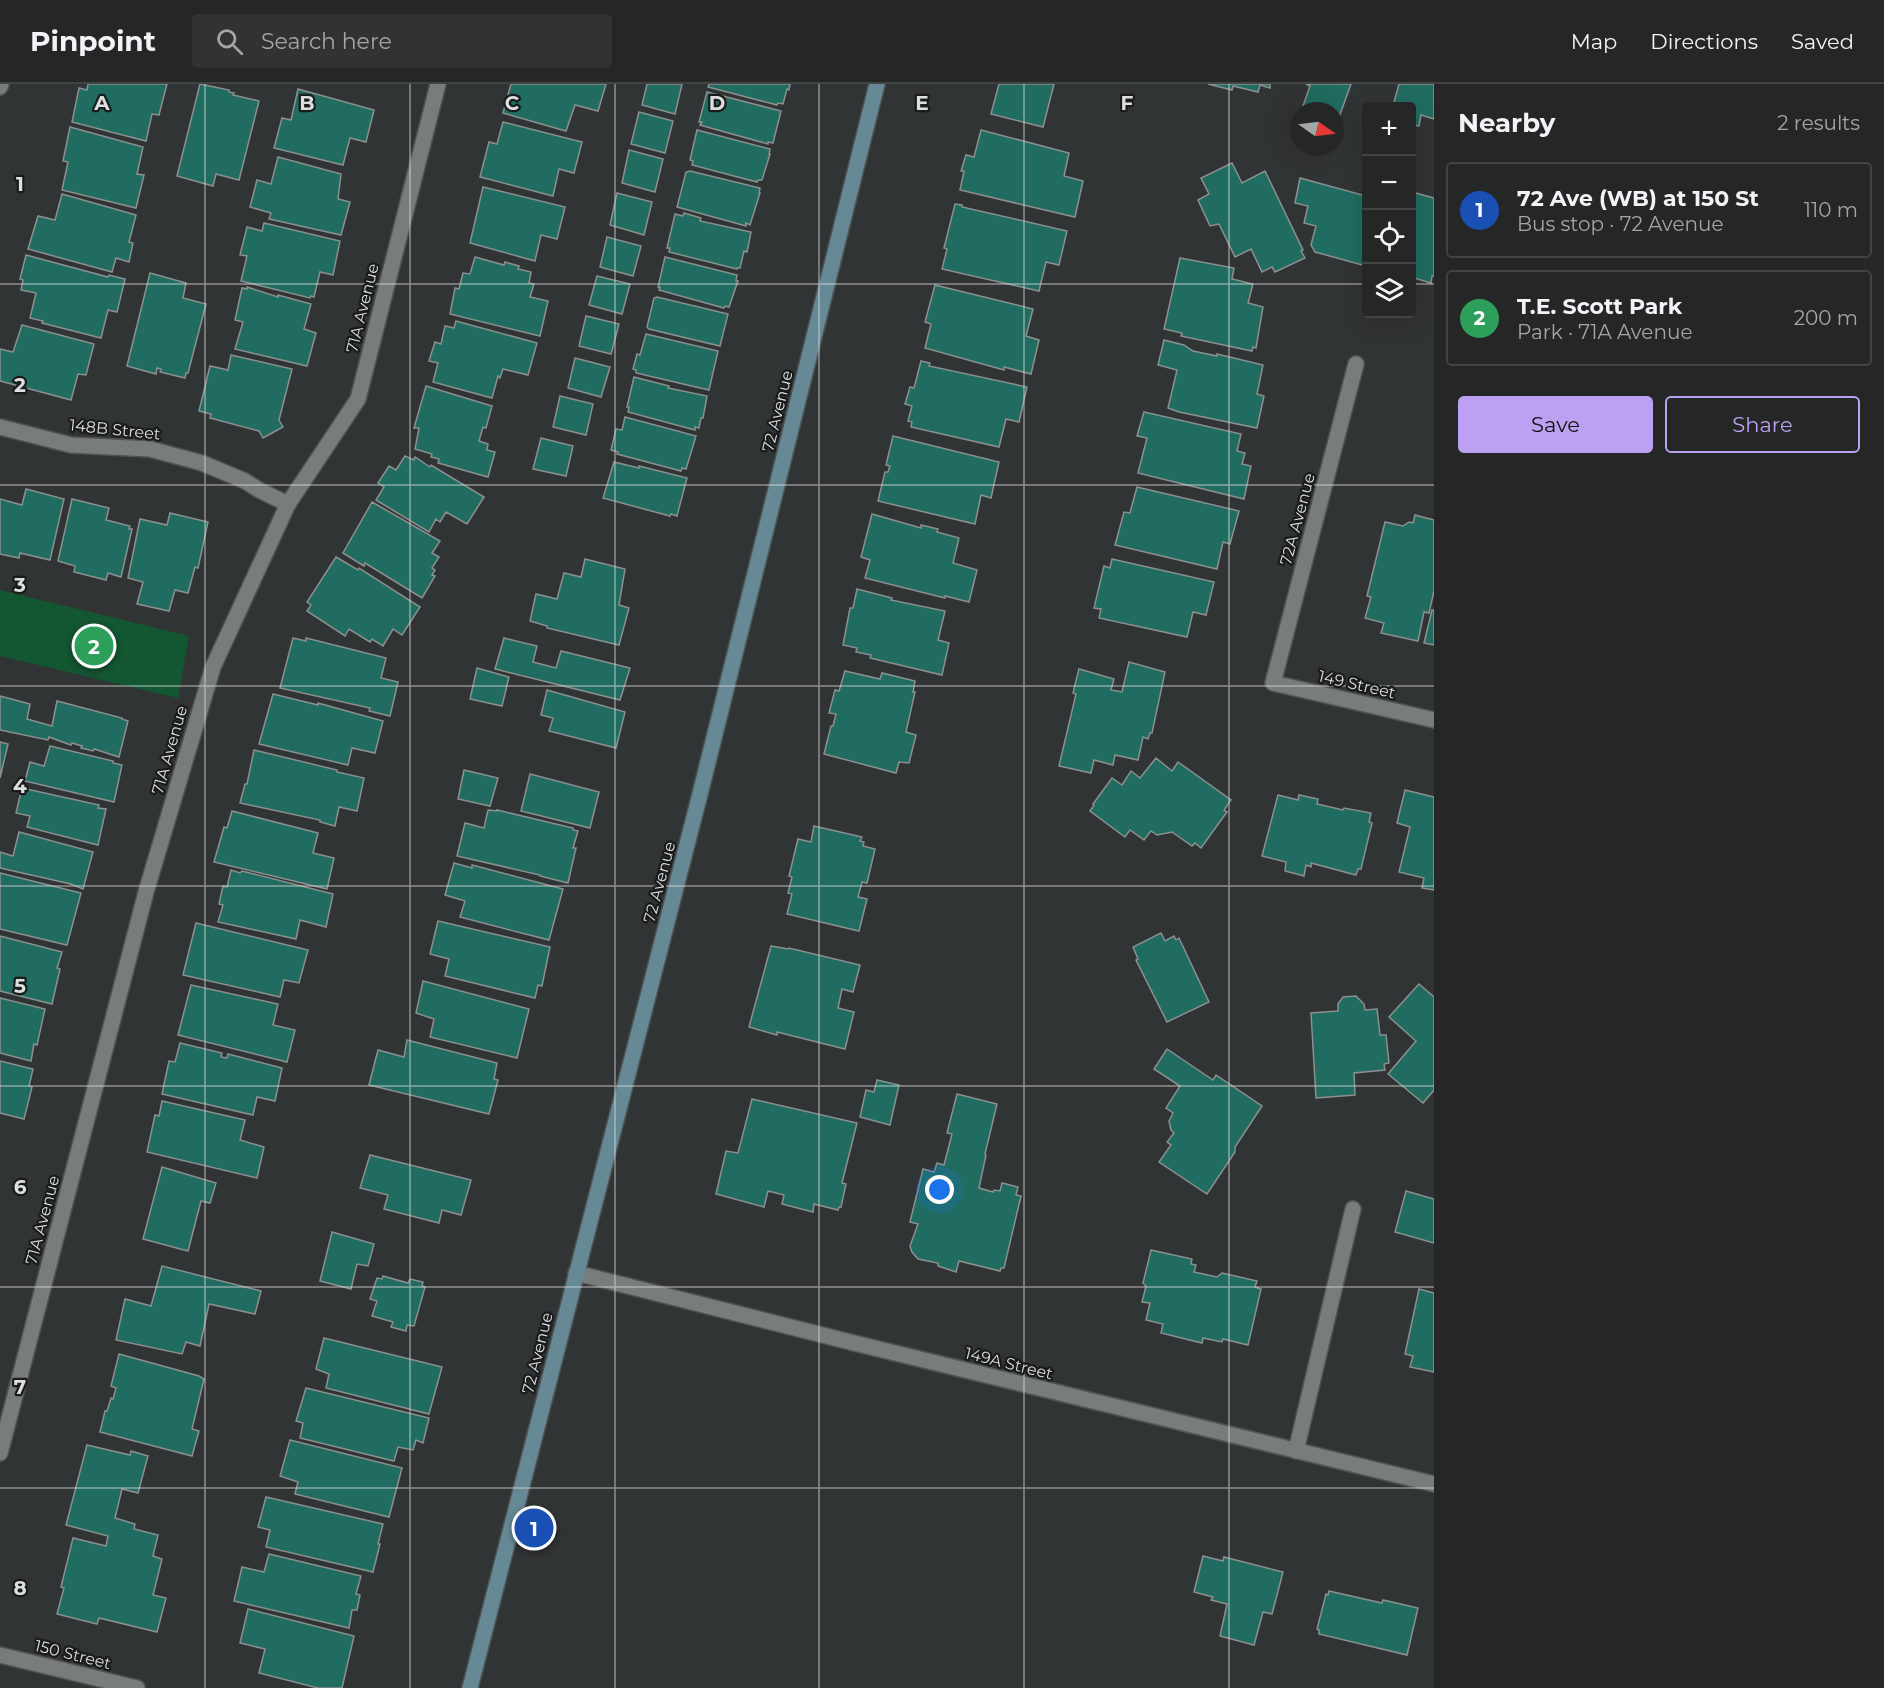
<!DOCTYPE html>
<html lang="en">
<head>
<meta charset="utf-8">
<style>
	:root { --surface:#252727; --page:#313333; --text:#f1f3f6; --muted:#a3a5a7; --line:#424444; --accent:#bca0f2 }
	body { margin:0; font-family:Montserrat,sans-serif; background:var(--page); color:var(--text) }
	.controls { position:absolute; right:18px; top:18px; display:grid; overflow:hidden; border-radius:6px; box-shadow:0 6px 24px #0002 }
	.controls button { width:54px; height:54px; display:grid; place-items:center; padding:0; border:0; border-bottom:2px solid var(--line); background:var(--surface); color:var(--text); font:30px sans-serif }
	.compass { position:absolute; left:1290px; top:18px; width:54px; height:54px; border-radius:50%; background:var(--surface); box-shadow:0 6px 24px #0002; rotate:104deg }
	.you { position:absolute; left:940px; top:1106px; width:21px; height:21px; margin:-15px; border:4px solid #fff; border-radius:50%; background:#1a73e8; box-shadow:0 0 0 9px #1a73e833 }
	.badge { display:grid; place-items:center; width:39px; height:39px; border-radius:50%; background:var(--accent); color:#fff; font-size:20px; font-weight:700 }
	.pin { position:absolute; translate:-50% -50%; border:3px solid #fff; box-shadow:0 2px 6px #0006 }
	.list { margin:0; padding:0; list-style:none }
	h2 { display:flex; justify-content:space-between; align-items:center; height:78px; margin:0; padding:0 24px; font-size:26px }
	h2 small { font-size:20px; font-weight:400; color:var(--muted) }
	.list li { display:grid; grid-template-columns:39px 1fr auto; gap:18px; align-items:center; box-sizing:border-box; height:96px; margin:0 12px 12px; padding:0 12px; border:2px solid var(--line); border-radius:6px }
	.list b { display:block; font-size:22px; white-space:nowrap }
	.list p { margin:0; font-size:20px; white-space:nowrap; color:var(--muted) }
	.list em { font-size:20px; font-style:normal; color:var(--muted) }
	.actions { display:flex; gap:12px; padding:18px 24px }
	.actions a { flex:1; padding:14px 0; border:2px solid var(--accent); border-radius:6px; text-align:center; font-size:21px; color:var(--accent) }
	.actions .main { background:var(--accent); color:#111 }
	.icon { flex:none; width:33px; height:33px; fill:none; stroke:currentColor; stroke-width:2; stroke-linecap:round; stroke-linejoin:round }
	.map { position:relative; flex:none; width:1434px; height:1604px; overflow:hidden }
	header { display:flex; align-items:center; gap:36px; box-sizing:border-box; height:84px; padding:0 30px; background:var(--surface); border-bottom:2px solid var(--line) }
	header strong { font-size:28px }
	nav { display:flex; gap:33px; margin-inline-start:auto; font-size:21px }
	.search { width:420px; height:54px; background:var(--page); display:flex; align-items:center; gap:15px; box-sizing:border-box; padding:0 21px; border-radius:6px; color:var(--muted); font-size:22px }
	main { display:flex }
	aside { flex:1; background:var(--surface) }
	.map>svg:first-child { display:block }
	.green { fill:#135632 }
	.building { fill:#206c60; stroke:#8c908f; stroke-width:1.5 }
	.lines { fill:none; stroke-linecap:round; stroke-linejoin:round }
	.street-casing { stroke:#505353; stroke-width:18 }
	.secondary-casing { stroke:#505353; stroke-width:18 }
	.street { stroke:#787c7c; stroke-width:15 }
	.secondary { stroke:#668996; stroke-width:15 }
	.grid { fill:none; stroke:#dddfdf; stroke-width:1.5; stroke-opacity:0.55 }
	.labels { text-anchor:middle; stroke-width:4.5; stroke-linejoin:round; paint-order:stroke }
	.street-label { font-size:16px; fill:#dddfdf; stroke:#1a1b1c }
	.grid-label { font-size:20px; text-anchor:middle; font-weight:bold; fill:#dddfdf; stroke:#1a1b1c; stroke-width:4.5; stroke-linejoin:round; paint-order:stroke }
</style>
</head>
<body>
<header>
<strong>Pinpoint</strong>
<div class="search"><svg class="icon" aria-label="search" viewBox="0 0 24 24"><circle cx="10" cy="10" r="6"/><path d="M15 15l6 6"/></svg>Search here</div>
<nav><a>Map</a><a>Directions</a><a>Saved</a></nav>
</header>
<main>
<div class="map">
<svg width="1434" height="1604" viewBox="0 0 1434 1604">
	<rect width="100%" height="100%" fill="#313434"/>
	<path class="green" d="M0 506 189 552 178 614 0 572Z"/>
	<g class="building">
		<path d="M88 0H167L159 31 152 30 146 57 72 38 79 4 87 6Z"/>
		<path d="M200 0 229 6V8L234 9 233 11 259 17 239 96 216 90 213 102 177 92Z"/>
		<path d="M511 0H606L598 27 575 21 566 47 503 29Z"/>
		<path d="M647 0H682L675 30 642 21Z"/>
		<path d="M709 0H790L789 6 787 5 783 20 778 19 777 21 708 3Z"/>
		<path d="M999 0H1054L1043 43 991 30Z"/>
		<path d="M1208 0H1270V4L1260 1 1258 8 1233 2 1232 6Z"/>
		<path d="M1306 0H1351L1338 36 1335 35V27H1315L1303 22 1310 2Z"/>
		<path d="M1399 0H1434V35L1421 31 1419 42 1412 41V22H1393Z"/>
		<path d="M298 5 374 26 366 58 350 54 343 81 274 64 282 34 291 36Z"/>
		<path d="M707 8 781 27 773 59 768 58V60L700 41 702 38H699Z"/>
		<path d="M639 28 673 37 665 69 631 60Z"/>
		<path d="M503 38 582 58 574 89 559 85 553 112 480 93 489 58 497 60Z"/>
		<path d="M70 43 143 63 137 90 144 91 136 124 62 106 68 78 63 77Z"/>
		<path d="M697 46 770 65 769 70H770L762 96H758L757 98 692 81 693 77 690 76Z"/>
		<path d="M981 46 1069 69 1064 92 1083 97 1075 133 960 106 964 87H961L966 71 974 73Z"/>
		<path d="M629 66 663 75 655 108 622 99Z"/>
		<path d="M278 73 341 90 338 115 350 118 341 151 269 135 271 129 250 123 257 96 271 100Z"/>
		<path d="M1232 79 1242 99 1265 87 1303 166 1301 167 1305 174 1275 188 1272 183 1262 188 1251 165 1235 173 1219 140 1210 142 1198 116 1209 110 1201 94Z"/>
		<path d="M690 87 760 104 759 109H760L750 141 746 139V142L677 123 686 88Z"/>
		<path d="M1300 94 1366 112V182L1315 168 1311 161 1316 142 1304 139 1308 122 1295 119Z"/>
		<path d="M483 103 565 123 557 155 541 151 535 177 470 159Z"/>
		<path d="M1412 108 1434 114V192H1432L1431 199 1414 194 1415 190 1412 189Z"/>
		<path d="M617 109 652 118 644 151 610 141Z"/>
		<path d="M62 110 136 131 129 158 133 159 129 178 116 174 112 188 28 165 38 132 55 136Z"/>
		<path d="M955 120 962 121V123L1067 147 1059 181 1046 178 1039 207 942 185 947 165 944 164Z"/>
		<path d="M684 129 701 134 700 137 751 148 747 168 744 167 740 184H737V185L669 168 670 164H667L675 130 683 132Z"/>
		<path d="M264 139 340 157 333 191 320 188 314 213 311 212 310 214 241 197 247 172 240 171 247 143 262 147Z"/>
		<path d="M607 153 641 162 633 192 600 183Z"/>
		<path d="M26 171 108 193 109 191 125 195 117 228 108 226 101 254 42 239 43 237 30 234 36 209 21 206 23 196 20 195Z"/>
		<path d="M475 173 504 181 505 178 519 182 518 185 531 188 529 199 534 200 530 213 548 217 540 252 450 230 455 204 459 205 463 189 470 190Z"/>
		<path d="M665 173 737 191 736 197H738L729 223 725 222 724 224 659 206 660 203H658Z"/>
		<path d="M1180 174 1234 184 1232 195 1253 200 1248 219 1263 223 1256 264 1253 263 1252 267 1181 252 1182 249 1164 245Z"/>
		<path d="M150 189 186 199 183 214 206 220 188 289H186L185 294 160 288 161 285 157 284 156 290 127 282Z"/>
		<path d="M597 192 630 200 622 230 589 221Z"/>
		<path d="M935 201 1033 225 1026 252 1039 256 1031 290 1004 283V286L925 264 931 240 925 238Z"/>
		<path d="M247 203 278 213V211L311 220 304 245 316 249 307 282 235 265 243 238 235 236 242 204 247 205Z"/>
		<path d="M657 213 728 230 720 262 649 245 647 243 654 214Z"/>
		<path d="M586 232 619 240 611 270 579 262Z"/>
		<path d="M456 237 537 259 528 291 503 285 500 294 498 292 492 314 433 298 438 279 429 277 435 258 441 260 445 242 454 244Z"/>
		<path d="M22 241 94 260 86 291 78 290 71 316 0 297V265L13 268Z"/>
		<path d="M646 250 718 267 709 306 636 289V286L633 285 637 270 640 271Z"/>
		<path d="M1164 256 1184 261 1193 267 1217 272V270L1263 281 1257 310 1264 312 1257 344 1179 328 1168 324 1177 286 1158 281Z"/>
		<path d="M231 271 292 285 279 336 283 343 263 354 259 347 210 334 211 330 199 327 210 282 228 286Z"/>
		<path d="M575 274 610 283 601 313 568 304Z"/>
		<path d="M921 277 930 279 929 282 1027 303 1019 338 1006 335 999 363 911 343 912 338 908 337 912 322 905 320 910 303 914 304Z"/>
		<path d="M634 293 669 302 668 304 707 312 703 334H701L699 344 695 343V346L628 328 629 323H627Z"/>
		<path d="M426 302 492 322 486 344 483 343 479 357 488 360 487 366 495 368 488 393 438 379 439 375 431 373 432 370 415 365 419 344H414Z"/>
		<path d="M560 312 593 320 586 351 553 343Z"/>
		<path d="M1144 328 1241 350 1237 367 1245 369 1242 380 1251 382 1244 415 1138 389 1147 354 1137 352Z"/>
		<path d="M625 333 696 352 686 385 682 384 681 387 617 370 618 368 611 366 616 345 622 346Z"/>
		<path d="M893 352 999 378 991 414 981 411 975 440 878 417 885 388H888L890 382 886 381Z"/>
		<path d="M541 354 573 362 566 392 533 385Z"/>
		<path d="M405 372 414 376 415 373 430 383 431 381 484 413 467 440 446 428 440 438 436 435 429 448 376 416 384 403 378 399 389 382 396 386Z"/>
		<path d="M614 378 639 384V382L687 394 677 432 671 430 670 432 603 414Z"/>
		<path d="M1137 403 1239 427 1230 460 1223 458 1217 485 1115 461 1124 428 1130 429Z"/>
		<path d="M26 405 64 415 50 476 20 469 19 474 0 470V415L22 421Z"/>
		<path d="M72 415 109 424 106 436 130 442 129 445H132L121 493 108 489 106 496 74 488 75 482 58 477Z"/>
		<path d="M372 418 440 457 432 469 439 473 432 484 435 486 432 491 435 492 422 514 365 479 364 482 343 469Z"/>
		<path d="M170 429 208 438 198 484 195 483 188 509 175 506 169 527 137 520 143 498 128 494 140 435 167 441Z"/>
		<path d="M872 430 921 444V441L938 445 937 448 959 454 953 479 977 486 969 518 945 512V514L865 494 870 476 861 473Z"/>
		<path d="M1415 431 1434 436V507L1429 529 1424 528 1418 557 1381 549 1384 539 1365 534 1371 513 1367 512 1385 438 1403 442 1409 438 1413 439Z"/>
		<path d="M336 473 358 486 359 484 420 523 402 551 393 545 383 562 372 555 370 558 349 545 345 552 307 527 311 521 307 518Z"/>
		<path d="M585 475 625 485 619 521 629 524 619 561 547 544V542L530 537 536 510 557 515 564 489 581 493Z"/>
		<path d="M1112 475 1214 498 1206 531 1193 528 1187 553 1099 534 1101 525 1094 524 1104 482 1110 484Z"/>
		<path d="M857 505 892 514 891 516 945 527 938 556 949 559 942 591 870 574 871 571 856 568 857 564 843 561 850 524H853Z"/>
		<path d="M1432 526H1434V561L1424 559Z"/>
		<path d="M293 554 306 557V554L386 574 381 594 398 598 390 632 369 627 370 624 280 604Z"/>
		<path d="M504 554 537 562 533 578 556 584 561 567 630 584 620 616 495 585Z"/>
		<path d="M1129 578 1165 588 1152 649H1150L1148 655 1143 653 1138 676 1115 671 1113 681 1094 676 1091 689 1059 682 1076 610 1073 609 1079 585 1114 595 1111 606 1122 608Z"/>
		<path d="M477 584 509 593 502 622 470 615Z"/>
		<path d="M845 587 880 595 882 589 915 597 913 608H915L906 648 916 651 909 679 899 678 896 689 824 670 831 642H833L836 630 829 629 835 606 839 607Z"/>
		<path d="M547 606 625 628 616 664 549 647 553 634 541 631Z"/>
		<path d="M273 610 318 621V619L383 637 375 669 352 664 348 681 259 660Z"/>
		<path d="M0 612 30 620 27 635 52 642 57 617 122 634V635L128 637 119 673 94 665 93 667 81 664 82 662 72 659 71 661 49 653 48 656 0 646Z"/>
		<path d="M0 658 8 660 0 694Z"/>
		<path d="M50 662 113 677V679L122 681 114 718 25 697 30 678 44 682Z"/>
		<path d="M254 666 337 686V688L364 694 357 727 339 723 335 742 320 738V736L240 719 245 700H247Z"/>
		<path d="M1156 674 1172 687 1178 678 1231 716 1224 726 1227 728 1201 764 1195 759 1192 762 1172 748 1157 751 1151 747 1144 756 1130 746 1125 753 1090 727 1094 721 1093 720 1112 694 1122 701 1131 687 1140 694Z"/>
		<path d="M464 686 498 694 490 722 458 715Z"/>
		<path d="M530 690 599 708 590 744 521 727Z"/>
		<path d="M22 704 99 721 98 724 106 725 98 761 27 743 30 732 16 729Z"/>
		<path d="M1405 706 1434 713V806L1422 804 1424 794 1399 788 1410 743 1397 739Z"/>
		<path d="M1278 711 1298 716 1299 711 1318 715 1317 720 1343 726 1344 724 1371 729 1369 738 1372 739 1361 785H1358L1356 791 1311 779V783L1306 781 1304 792 1285 787 1286 778 1262 772Z"/>
		<path d="M488 726 497 727V726L573 744V746L578 747 573 764H576L568 799 540 792V791L457 772 465 739 484 744Z"/>
		<path d="M232 727 318 749 313 769 334 774 327 805 214 778 224 743 227 744Z"/>
		<path d="M814 742 862 753 860 757 864 758 863 762 875 765 867 799 862 798 858 813 867 815 859 847 787 830 792 810 788 809 792 793 789 792 798 755 811 758Z"/>
		<path d="M19 748 93 768 83 805 71 800 0 784V768L13 772Z"/>
		<path d="M454 779 472 784V781L563 805 549 856 460 833 465 817 445 811Z"/>
		<path d="M231 786 240 789 242 787 333 810 326 843 300 836 296 855 218 838 223 821 219 820 223 802 227 803Z"/>
		<path d="M0 789 81 809 67 861 0 845Z"/>
		<path d="M438 837 550 863 542 902 538 901 535 914 445 892 449 875 430 870Z"/>
		<path d="M196 839 308 866 299 899 284 896 280 913 183 891Z"/>
		<path d="M1161 849 1165 857 1174 852 1176 856 1179 854 1209 918 1167 938 1136 876 1138 875 1133 863Z"/>
		<path d="M0 852 62 868 57 884 60 885 52 920 0 907Z"/>
		<path d="M771 862 788 865 789 864 860 881 853 908 842 905 838 924 854 928 845 965 777 948V951L749 943Z"/>
		<path d="M423 897 529 925 517 974 430 953 434 935 416 929Z"/>
		<path d="M1419 900 1434 913V1006L1423 1019 1388 990 1416 957 1389 933Z"/>
		<path d="M191 901 278 920 273 941 295 946 287 978 178 951Z"/>
		<path d="M1356 912 1364 920 1365 926 1377 925 1380 951H1386L1389 979 1384 980 1385 986 1354 989 1355 1011 1316 1014 1311 929 1338 927V920L1343 913Z"/>
		<path d="M0 914 45 925 37 961 34 960 31 977 0 969Z"/>
		<path d="M407 956 497 979 494 995 498 996 489 1030 369 1001 378 966 404 973Z"/>
		<path d="M180 959 222 969 221 973 227 974 228 970 282 984 275 1017 257 1013 253 1031 162 1010 169 977 175 978Z"/>
		<path d="M1167 965 1213 996 1216 991 1262 1022 1235 1063V1068L1207 1110 1159 1078 1171 1061 1167 1058 1174 1049 1171 1046 1169 1037 1173 1029 1166 1024 1180 1002 1154 985Z"/>
		<path d="M0 977 33 985 29 1002 32 1003 24 1035 0 1029Z"/>
		<path d="M877 996 899 1001 890 1041 860 1033 866 1006 874 1008Z"/>
		<path d="M957 1010 997 1020 985 1070 986 1071 979 1104 993 1108 994 1106 1000 1107 1002 1099 1018 1103 1016 1111 1021 1112 1004 1184H1001L1000 1187 959 1177 956 1188 938 1182V1179L918 1175 912 1168 910 1162 918 1140 910 1138 923 1085 934 1088 937 1079 944 1081 952 1050 947 1049Z"/>
		<path d="M752 1015 857 1039 842 1099 846 1100 841 1123H839L838 1126 814 1120 813 1128 782 1120 784 1111 768 1107 764 1123 716 1110 726 1067 738 1069Z"/>
		<path d="M162 1017 245 1036 240 1056 264 1063 257 1094 147 1068 155 1031 159 1032Z"/>
		<path d="M370 1071 471 1096 461 1131 442 1126 439 1139 384 1125 388 1111 360 1104Z"/>
		<path d="M162 1083 216 1099 210 1119 201 1117 188 1167 143 1155Z"/>
		<path d="M1406 1107 1434 1115V1159L1395 1148Z"/>
		<path d="M332 1148 374 1160 368 1182 357 1180 351 1205 320 1197Z"/>
		<path d="M1151 1166 1192 1175 1191 1180 1196 1181 1194 1188 1217 1193 1222 1189 1257 1197 1255 1203 1261 1205 1248 1261 1223 1255 1222 1258 1203 1254 1202 1259 1161 1249 1163 1240 1146 1236 1150 1219 1142 1218 1146 1202 1143 1199Z"/>
		<path d="M162 1182 261 1207 255 1230 209 1220 200 1262 186 1258 182 1270 116 1256 125 1215 151 1222Z"/>
		<path d="M383 1192 408 1199 410 1195 423 1198 422 1202 425 1203 414 1242 407 1241 406 1247 391 1243 393 1238 372 1232 377 1217 370 1215 377 1194 382 1195Z"/>
		<path d="M1419 1205 1434 1209V1288L1410 1283 1413 1272 1405 1270Z"/>
		<path d="M324 1254 442 1283 429 1330 326 1304 329 1290 316 1285Z"/>
		<path d="M119 1270 199 1292 204 1295 192 1345 199 1347 192 1372 100 1348 105 1327H107L111 1314 113 1315 116 1304 111 1302Z"/>
		<path d="M306 1304 429 1334 423 1359 416 1356 413 1366 398 1363 394 1377 300 1354 303 1339 296 1337Z"/>
		<path d="M290 1356 402 1384 389 1433 295 1410 298 1398 280 1392Z"/>
		<path d="M87 1361 130 1371 131 1367 148 1372 138 1409 122 1405 115 1434 135 1440 134 1445 158 1451 153 1472 162 1475 153 1511 166 1514 157 1548 99 1534 97 1540 57 1530 64 1504 61 1503 73 1454 106 1462 108 1452 66 1441Z"/>
		<path d="M266 1413 383 1440 378 1460H380L373 1488 266 1463 270 1446 258 1443Z"/>
		<path d="M269 1470 361 1492 356 1510 360 1511 357 1526H352L349 1544 234 1517 242 1483 264 1488Z"/>
		<path d="M1203 1472 1223 1477 1224 1473 1283 1488 1272 1530 1263 1528 1254 1561 1220 1552 1227 1520 1211 1516 1213 1513 1194 1508Z"/>
		<path d="M1329 1507 1382 1519 1383 1516 1418 1524 1407 1571 1319 1550V1546L1317 1545 1326 1510 1328 1511Z"/>
		<path d="M248 1525 354 1552 342 1604H318L259 1589 265 1565 240 1559Z"/>
	</g>
	<g class="lines">
		<g class="street-casing">
			<g id="street">
				<path d="M0 3 1 0"/>
				<path d="M1356 280 1273 599 1434 636"/>
				<path d="M0 343 71 361 150 365 202 379 245 397 259 406 288 420"/>
				<path d="M576 1189 854 1259 1434 1400"/>
				<path d="M1296 1367 1353 1125"/>
				<path d="M0 1369 146 808 213 583 288 420 358 315 438 0"/>
				<path d="M0 1571 137 1604"/>
			</g>
		</g>
		<g class="secondary-casing">
			<path id="secondary" d="M470 1604 700 710 877 0"/>
		</g>
		<use href="#street" class="street"/>
		<use href="#secondary" class="secondary"/>
	</g>
	<path class="grid" d="M205 0V1604M410 0V1604M615 0V1604M819 0V1604M1024 0V1604M1229 0V1604M0 200H1366M1412 200H1434M0 401H1434M0 602H1434M0 802H1434M0 1002H1434M0 1203H1434M0 1404H1434"/>
	<g class="labels">
		<g class="street-label">
			<text transform="translate(362 224) rotate(-76)" y="6">71A Avenue</text>
			<text transform="translate(777 327) rotate(-76)" y="6">72 Avenue</text>
			<text transform="translate(115 345) rotate(6)" y="6">148B Street</text>
			<text transform="translate(1297 435) rotate(-75)" y="6">72A Avenue</text>
			<text transform="translate(1357 600) rotate(13)" y="6">149 Street</text>
			<text transform="translate(169 666) rotate(-74)" y="6">71A Avenue</text>
			<text transform="translate(659 798) rotate(-75)" y="6">72 Avenue</text>
			<text transform="translate(42 1136) rotate(-75)" y="6">71A Avenue</text>
			<text transform="translate(537 1269) rotate(-76)" y="6">72 Avenue</text>
			<text transform="translate(1009 1279) rotate(14)" y="6">149A Street</text>
			<text transform="translate(73 1570) rotate(14)" y="6">150 Street</text>
		</g>
	</g>
	<g class="grid-label">
		<text x="102" y="26">A</text>
		<text x="307" y="26">B</text>
		<text x="512" y="26">C</text>
		<text x="717" y="26">D</text>
		<text x="922" y="26">E</text>
		<text x="1127" y="26">F</text>
		<text x="20" y="107">1</text>
		<text x="20" y="308">2</text>
		<text x="20" y="508">3</text>
		<text x="20" y="709">4</text>
		<text x="20" y="909">5</text>
		<text x="20" y="1110">6</text>
		<text x="20" y="1310">7</text>
		<text x="20" y="1511">8</text>
	</g>
</svg>
<div class="controls">
<button>+</button>
<button>−</button>
<button><svg class="icon" aria-label="locate" viewBox="0 0 24 24"><circle cx="12" cy="12" r="6"/><path d="M12 2v4M12 18v4M2 12h4M18 12h4"/></svg></button>
<button><svg class="icon" aria-label="layers" viewBox="0 0 24 24"><path d="M12 4l9 5-9 5-9-5zM3 14l9 5 9-5"/></svg></button>
</div>
<svg class="compass" viewBox="-18 -18 36 36"><path d="M0-13l5 13h-10z" fill="#e53935"/><path d="M0 13l5-13h-10z" fill="#a3a5a7"/></svg>
<div class="you"></div>
<div class="pin badge" style="left:534px;top:1444px;background:#1a4fb4">1</div>
<div class="pin badge" style="left:94px;top:562px;background:#2e9e5b">2</div>
</div>
<aside>
<h2>Nearby<small>2 results</small></h2>
<ul class="list">
<li><span class="badge" style="background:#1a4fb4">1</span><div><b>72 Ave (WB) at 150 St</b><p>Bus stop · 72 Avenue</p></div><em>110 m</em></li>
<li><span class="badge" style="background:#2e9e5b">2</span><div><b>T.E. Scott Park</b><p>Park · 71A Avenue</p></div><em>200 m</em></li>
</ul>
<div class="actions"><a class="main">Save</a><a>Share</a></div>
</aside>
</main>
</body>
</html>
